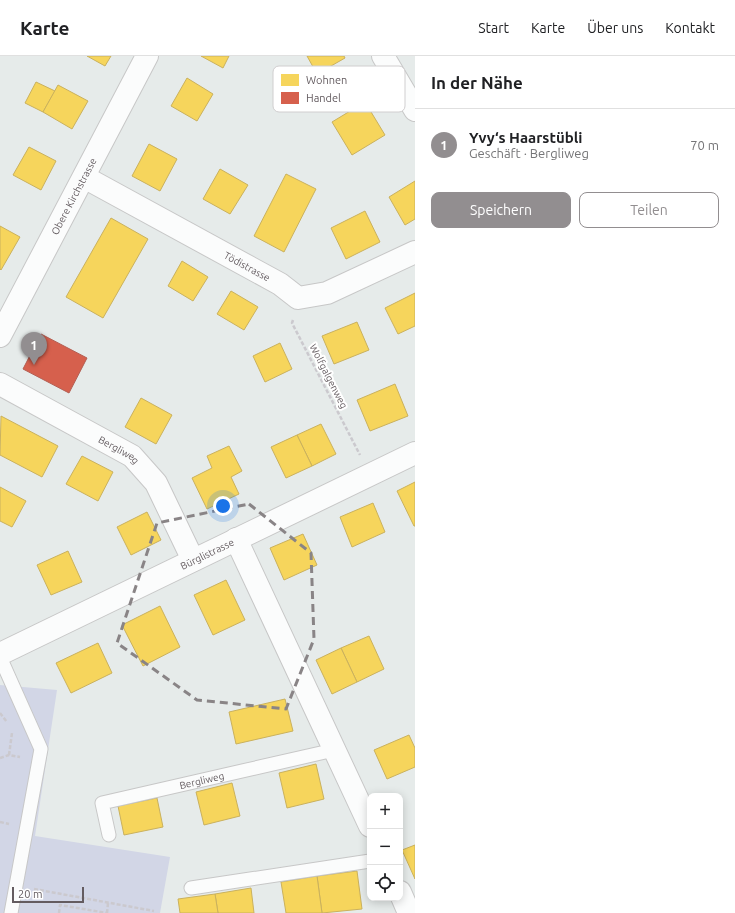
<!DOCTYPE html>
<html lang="de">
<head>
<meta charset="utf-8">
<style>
	:root { --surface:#fff; --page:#f6f6f6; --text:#202124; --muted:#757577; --line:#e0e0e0; --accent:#928e90 }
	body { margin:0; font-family:Ubuntu,sans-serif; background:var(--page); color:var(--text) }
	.controls { position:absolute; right:12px; bottom:12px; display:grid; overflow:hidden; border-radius:8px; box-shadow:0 2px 10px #0003 }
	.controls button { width:36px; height:36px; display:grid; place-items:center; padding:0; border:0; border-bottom:1px solid var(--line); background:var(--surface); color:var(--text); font:20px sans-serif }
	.scale { position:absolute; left:12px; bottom:10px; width:72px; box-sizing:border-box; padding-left:4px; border:2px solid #645c60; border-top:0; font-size:11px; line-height:14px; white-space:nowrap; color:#645c60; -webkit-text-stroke:3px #fff; paint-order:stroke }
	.you { position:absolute; left:223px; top:450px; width:14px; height:14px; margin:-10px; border:3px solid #fff; border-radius:50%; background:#1a73e8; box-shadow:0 0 0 6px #1a73e833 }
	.badge { display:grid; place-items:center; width:26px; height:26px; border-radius:50%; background:var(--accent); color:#fff; font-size:13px; font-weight:700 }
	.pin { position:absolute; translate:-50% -33px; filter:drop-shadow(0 1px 2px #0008) }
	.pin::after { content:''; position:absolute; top:21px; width:14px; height:12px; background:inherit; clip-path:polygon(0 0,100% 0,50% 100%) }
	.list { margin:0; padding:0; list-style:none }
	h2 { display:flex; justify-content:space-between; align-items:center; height:52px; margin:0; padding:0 16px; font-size:17px }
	h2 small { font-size:13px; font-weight:400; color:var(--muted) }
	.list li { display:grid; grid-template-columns:26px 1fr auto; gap:12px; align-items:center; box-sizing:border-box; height:72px; padding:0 16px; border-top:1px solid var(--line) }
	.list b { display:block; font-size:15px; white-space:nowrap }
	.list p { margin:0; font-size:13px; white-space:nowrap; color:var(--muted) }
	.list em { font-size:13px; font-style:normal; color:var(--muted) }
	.actions { display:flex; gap:8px; padding:12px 16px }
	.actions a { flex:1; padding:9px 0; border:1px solid var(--accent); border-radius:8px; text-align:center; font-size:14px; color:var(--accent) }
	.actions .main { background:var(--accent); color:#fff }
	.icon { flex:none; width:22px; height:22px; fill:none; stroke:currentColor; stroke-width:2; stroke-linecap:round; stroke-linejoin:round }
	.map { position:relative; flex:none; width:415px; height:857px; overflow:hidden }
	header { display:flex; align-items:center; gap:24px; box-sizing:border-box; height:56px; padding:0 20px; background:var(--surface); border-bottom:1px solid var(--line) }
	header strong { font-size:19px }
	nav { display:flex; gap:22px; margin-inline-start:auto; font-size:14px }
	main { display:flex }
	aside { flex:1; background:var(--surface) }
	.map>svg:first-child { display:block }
	.green { fill:#d2d6e6 }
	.homes { fill:#f6d55c; stroke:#cab15d }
	.shops { fill:#d6604d; stroke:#b45f53 }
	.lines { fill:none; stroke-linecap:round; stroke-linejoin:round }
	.lane-casing { stroke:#c7c7c7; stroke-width:15 }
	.street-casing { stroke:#c7c7c7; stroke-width:24 }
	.path { stroke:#cbc9ce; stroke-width:2.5; stroke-dasharray:4 2; stroke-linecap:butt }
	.lane { stroke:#fbfcfc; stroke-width:13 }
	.street { stroke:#fbfcfc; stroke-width:22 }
	.marked { fill:none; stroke:#898486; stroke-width:3; stroke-dasharray:8 5; stroke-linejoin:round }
	.labels { text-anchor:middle; stroke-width:4; stroke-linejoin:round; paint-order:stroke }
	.street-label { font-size:10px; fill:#645c60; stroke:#fff }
	.key { fill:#fff; stroke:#d0cecf; stroke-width:1 }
	.key-label { font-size:11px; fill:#645c60 }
</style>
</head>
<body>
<header>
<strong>Karte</strong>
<nav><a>Start</a><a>Karte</a><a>Über uns</a><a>Kontakt</a></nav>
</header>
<main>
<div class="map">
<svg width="415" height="857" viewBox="0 0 415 857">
	<rect width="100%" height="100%" fill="#e6ebea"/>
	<path class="green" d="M0 629 57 634 35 780 170 801 160 857H0Z"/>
	<g class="homes">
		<path d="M87 0H111L105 10Z"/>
		<path d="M201 0H229L223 12Z"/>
		<path d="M307 0H344L345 2 317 18Z"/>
		<path d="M187 22 213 38 197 65 171 50Z"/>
		<path d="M36 26 55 35 43 56 25 47Z"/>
		<path d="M58 29 88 45 72 73 43 56Z"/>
		<path d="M365 46 385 79 352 99 332 66Z"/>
		<path d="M149 88 177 103 160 135 132 120Z"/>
		<path d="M29 91 56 105 41 134 13 119Z"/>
		<path d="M220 113 248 129 230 158 203 143Z"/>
		<path d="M286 118 316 133 284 196 254 180Z"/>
		<path d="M415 125V163L405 169 389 141Z"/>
		<path d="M365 155 380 186 346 203 331 172Z"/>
		<path d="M111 162 148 183 103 262 66 241Z"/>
		<path d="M0 170 20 181 1 214 0 213Z"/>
		<path d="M182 205 208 221 193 245 168 230Z"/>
		<path d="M231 235 258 251 244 274 217 258Z"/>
		<path d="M415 237V270L398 278 385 252Z"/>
		<path d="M357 266 369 294 334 308 322 280Z"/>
		<path d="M280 287 292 313 265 326 253 300Z"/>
		<path d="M395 328 408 360 370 375 357 344Z"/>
		<path d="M141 342 172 359 156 388 125 371Z"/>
		<path d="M1 360 58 390 42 421 0 399Z"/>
		<path d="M321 368 336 398 312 410 297 379Z"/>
		<path d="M297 379 312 410 286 422 271 391Z"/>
		<path d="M229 390 242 415 231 421 239 438 207 453 192 422 212 412 207 400Z"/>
		<path d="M82 400 113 416 98 445 66 428Z"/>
		<path d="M415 426V470H414L397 435Z"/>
		<path d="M0 431 26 445 12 471 0 465Z"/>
		<path d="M373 447 385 476 352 491 340 461Z"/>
		<path d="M147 456 161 484 131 499 117 471Z"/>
		<path d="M303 478 317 509 284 524 270 492Z"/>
		<path d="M68 495 82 526 51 539 37 509Z"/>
		<path d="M226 524 245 564 213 579 194 539Z"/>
		<path d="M160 550 180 591 143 610 122 569Z"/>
		<path d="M369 580 384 613 357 626 341 592Z"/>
		<path d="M98 587 112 617 71 637 56 607Z"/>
		<path d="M341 592 357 626 332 638 316 604Z"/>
		<path d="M285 643 293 675 236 688 229 656Z"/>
		<path d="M409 679 415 692V711L387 723 374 694Z"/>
		<path d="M316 708 324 743 287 752 279 717Z"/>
		<path d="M232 727 240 760 204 769 196 736Z"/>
		<path d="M157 742 163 771 124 779 118 750Z"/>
		<path d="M415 789V823L402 794Z"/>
		<path d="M357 815 362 853 322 857 317 820Z"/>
		<path d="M317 820 322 857H286L281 826Z"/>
		<path d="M251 832 254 857H218L215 838Z"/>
		<path d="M215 838 218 857H180L178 843Z"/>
	</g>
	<path class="shops" d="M41 278 87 302 69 337 23 313Z"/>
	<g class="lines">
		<g class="lane-casing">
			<g id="lane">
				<path d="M0 601 41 693 11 857"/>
				<path id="s1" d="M109 779 102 747 334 694"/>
				<path d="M191 832 370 805"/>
			</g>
		</g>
		<g class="street-casing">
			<g id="street">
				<path d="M383 0 415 54"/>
				<path id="s2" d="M84 121 280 228 298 242 327 237 415 196"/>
				<path id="s3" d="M0 280 147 0"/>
				<path id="s4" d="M0 328 132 400 156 427 193 504"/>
				<path d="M236 483 370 770"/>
				<path id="s5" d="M0 598 415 397"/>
				<path d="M400 836 409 857"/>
			</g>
		</g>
		<g class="path">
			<path d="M293 264 292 267 360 399"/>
			<path d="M0 657 7 666"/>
			<path d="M9 699 12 677"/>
			<path d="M0 702 9 699 20 701"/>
			<path d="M0 766 9 768"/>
			<path d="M34 833 154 855"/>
			<path d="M59 857 60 849 107 857"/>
			<path d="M107 857 108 847"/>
		</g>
		<use href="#lane" class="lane"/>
		<use href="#street" class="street"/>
	</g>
	<path class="marked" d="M249 448 311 497 314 583 286 653 197 644 117 587 157 467Z"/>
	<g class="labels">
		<g class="street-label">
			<text dy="4" stroke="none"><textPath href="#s3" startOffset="158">Obere Kirchstrasse</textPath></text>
			<text dy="4" stroke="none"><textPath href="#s2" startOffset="186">Tödistrasse</textPath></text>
			<text transform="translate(329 320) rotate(63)" y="4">Wolfgalgenweg</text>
			<text dy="4" stroke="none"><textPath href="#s4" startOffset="136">Bergliweg</textPath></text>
			<text dy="4" stroke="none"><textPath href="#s5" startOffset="230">Bürglistrasse</textPath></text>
			<text dy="4" stroke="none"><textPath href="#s1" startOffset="135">Bergliweg</textPath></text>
		</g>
	</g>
	<rect x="273" y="10" width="132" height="46" rx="6" class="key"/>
	<rect x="281" y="18" width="18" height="12" fill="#f6d55c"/>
	<rect x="281" y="36" width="18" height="12" fill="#d6604d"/>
	<g class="key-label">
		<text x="306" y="28">Wohnen</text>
		<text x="306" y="46">Handel</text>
	</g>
</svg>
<div class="controls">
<button>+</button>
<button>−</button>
<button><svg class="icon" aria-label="locate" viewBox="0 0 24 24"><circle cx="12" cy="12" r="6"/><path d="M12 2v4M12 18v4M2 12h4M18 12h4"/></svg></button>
</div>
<div class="scale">20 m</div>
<div class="you"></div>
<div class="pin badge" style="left:34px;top:309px">1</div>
</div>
<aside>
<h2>In der Nähe<small></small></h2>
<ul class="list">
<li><span class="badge">1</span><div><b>Yvy‘s Haarstübli</b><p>Geschäft · Bergliweg</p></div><em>70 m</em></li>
</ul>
<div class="actions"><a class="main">Speichern</a><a>Teilen</a></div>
</aside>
</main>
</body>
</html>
